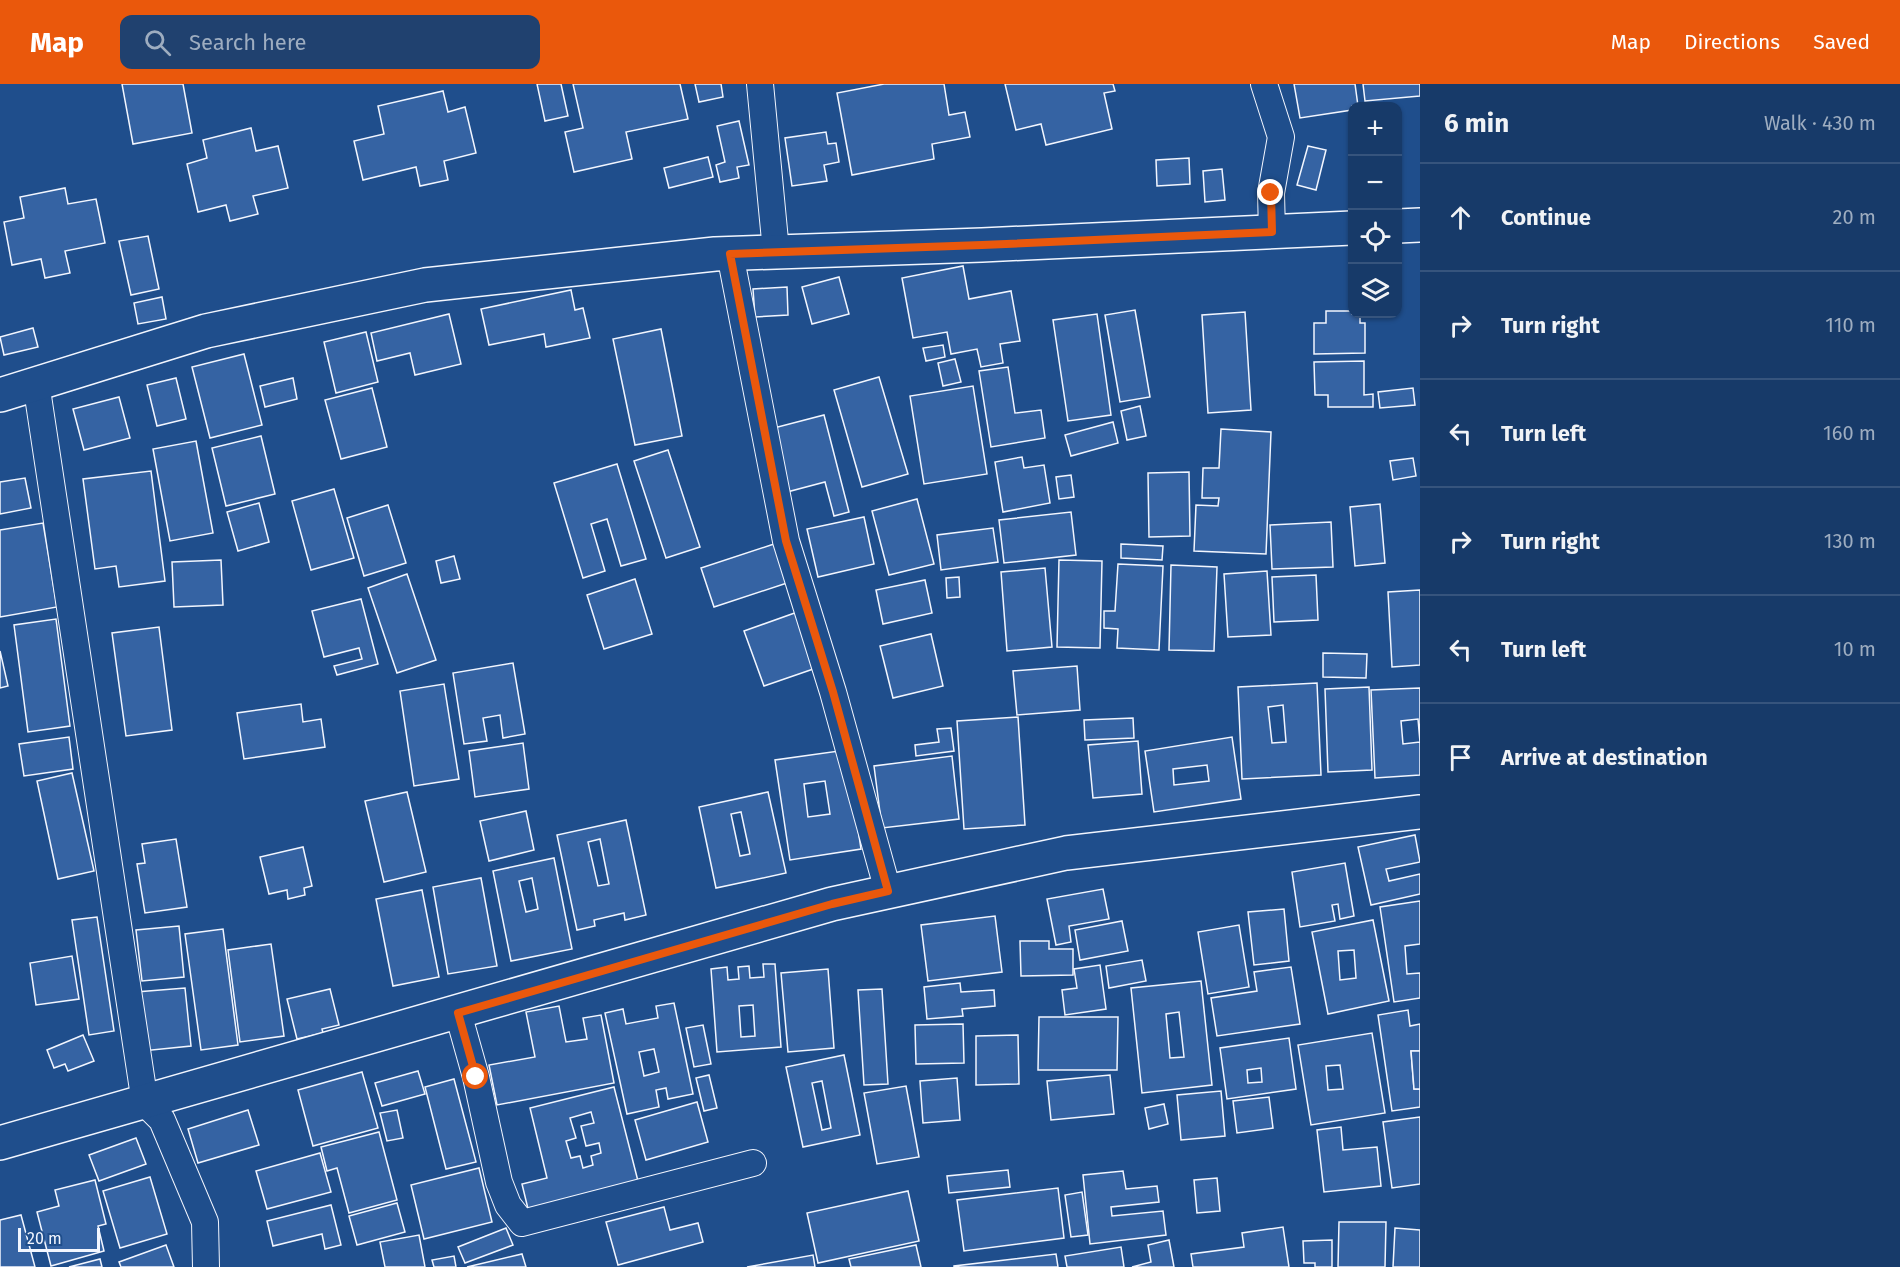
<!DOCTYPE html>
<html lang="en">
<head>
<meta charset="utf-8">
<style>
	:root { --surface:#173a69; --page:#20416f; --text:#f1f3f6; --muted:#9eadc0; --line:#36547d; --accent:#ea580c }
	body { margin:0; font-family:"Fira Sans",sans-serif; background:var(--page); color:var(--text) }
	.controls { position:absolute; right:18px; top:18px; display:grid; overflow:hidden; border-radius:12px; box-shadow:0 2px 4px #0004 }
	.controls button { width:54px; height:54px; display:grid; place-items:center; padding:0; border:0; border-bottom:2px solid var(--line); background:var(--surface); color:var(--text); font:30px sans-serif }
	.scale { position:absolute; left:18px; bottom:15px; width:82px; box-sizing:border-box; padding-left:6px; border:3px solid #f2f6ff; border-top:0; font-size:16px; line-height:21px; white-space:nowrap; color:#f2f6ff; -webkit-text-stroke:4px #1f4e8c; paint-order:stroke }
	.stop { position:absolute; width:18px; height:18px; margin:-14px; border:4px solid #ea580c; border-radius:50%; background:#fff }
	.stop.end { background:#ea580c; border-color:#fff; box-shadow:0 2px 6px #0008 }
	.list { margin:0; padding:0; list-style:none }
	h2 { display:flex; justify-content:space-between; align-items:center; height:78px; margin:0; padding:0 24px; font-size:26px }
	h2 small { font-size:20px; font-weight:400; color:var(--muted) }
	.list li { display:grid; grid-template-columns:39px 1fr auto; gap:18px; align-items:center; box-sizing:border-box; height:108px; padding:0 24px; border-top:2px solid var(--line) }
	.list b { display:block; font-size:22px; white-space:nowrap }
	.list em { font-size:20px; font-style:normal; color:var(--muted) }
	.icon { flex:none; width:33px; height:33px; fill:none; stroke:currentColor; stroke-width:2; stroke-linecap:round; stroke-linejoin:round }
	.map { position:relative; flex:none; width:1420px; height:1183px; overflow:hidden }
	header { display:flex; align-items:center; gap:36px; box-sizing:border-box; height:84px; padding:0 30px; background:var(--accent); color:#fff }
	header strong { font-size:28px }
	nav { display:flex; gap:33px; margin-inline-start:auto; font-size:21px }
	.search { width:420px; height:54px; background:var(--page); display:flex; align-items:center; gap:15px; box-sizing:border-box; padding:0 21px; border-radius:12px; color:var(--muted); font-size:22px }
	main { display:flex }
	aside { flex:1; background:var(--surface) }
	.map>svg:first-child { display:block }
	.building { fill:#3563a3; stroke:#f2f6ff; stroke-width:1.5; fill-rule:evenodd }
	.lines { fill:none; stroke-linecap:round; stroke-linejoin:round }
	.street-casing { stroke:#f2f6ff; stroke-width:28 }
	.secondary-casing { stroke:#f2f6ff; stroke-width:36 }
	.primary-casing { stroke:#f2f6ff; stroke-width:36 }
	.street { stroke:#1f4e8c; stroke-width:26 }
	.secondary { stroke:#1f4e8c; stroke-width:33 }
	.primary { stroke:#1f4e8c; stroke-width:33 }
	.route { stroke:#ea580c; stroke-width:8 }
</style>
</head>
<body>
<header>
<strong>Map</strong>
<div class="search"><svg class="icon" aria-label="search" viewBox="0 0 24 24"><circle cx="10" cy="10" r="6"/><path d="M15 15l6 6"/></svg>Search here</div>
<nav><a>Map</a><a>Directions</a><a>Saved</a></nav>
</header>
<main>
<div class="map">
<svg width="1420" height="1183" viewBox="0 0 1420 1183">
	<rect width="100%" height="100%" fill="#1f4e8c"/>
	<g class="building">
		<path d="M122 0H183L192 49 133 60Z"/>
		<path d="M537 0H561L568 32 545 37Z"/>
		<path d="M573 0H680L688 35 626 48 632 75 574 88 565 48 583 44Z"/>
		<path d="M695 0H721L723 13 699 18Z"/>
		<path d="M884 0H944L949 31 965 28 970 53 932 60 934 75 852 91 837 9Z"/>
		<path d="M1005 0H1113L1115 7 1104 9 1112 45 1046 61 1041 40 1016 46Z"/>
		<path d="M1294 0H1355L1358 22H1352V26L1300 34Z"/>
		<path d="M1363 0H1420V12L1365 17Z"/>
		<path d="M443 7 448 28 465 23 476 69 444 77 448 96 420 102 416 83 363 96 354 57 384 50 378 22Z"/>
		<path d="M739 37 749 81 737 83 739 94 720 98 716 81 725 78 717 42Z"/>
		<path d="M251 44 256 67 278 62 288 104 253 112 258 130 230 137 226 121 198 128 187 80 207 74 203 56Z"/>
		<path d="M826 48 828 60 836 59 839 78 824 81 827 97 792 102 785 54Z"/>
		<path d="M1308 62 1326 66 1316 106 1297 101Z"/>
		<path d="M708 73 713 93 669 104 664 84Z"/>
		<path d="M1189 74 1190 100 1157 102 1156 76Z"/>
		<path d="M1222 85 1225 116 1205 118 1203 87Z"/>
		<path d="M65 104 68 120 96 115 105 159 65 167 70 189 45 194 41 175 12 181 4 138 24 134 20 113Z"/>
		<path d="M148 152 159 205 131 211 119 157Z"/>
		<path d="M963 182 969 215 1011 207 1020 257 1000 260 1003 279 981 283 977 265 951 270 947 248 913 254 902 194Z"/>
		<path d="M839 193 849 230 812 240 802 203Z"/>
		<path d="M787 203 788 231 755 233 753 205Z"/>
		<path d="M571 206 575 226 583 224 590 254 546 263 544 250 489 261 481 225Z"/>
		<path d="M162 213 166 235 138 240 134 219Z"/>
		<path d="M1135 226 1150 313 1120 318 1105 231Z"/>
		<path d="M1326 227H1352V230H1360V239H1365V269L1314 270V239H1326Z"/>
		<path d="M1245 228 1251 326 1208 329 1202 231Z"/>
		<path d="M449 230 461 280 415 291 410 269 377 277 371 249Z"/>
		<path d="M1097 230 1111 331 1068 337 1053 236Z"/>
		<path d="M33 244 38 263 4 271 0 253Z"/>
		<path d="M661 245 682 352 635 361 613 255Z"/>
		<path d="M366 248 378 298 336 309 324 258Z"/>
		<path d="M943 261 945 273 926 277 923 264Z"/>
		<path d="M244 270 262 341 210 354 192 283Z"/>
		<path d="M955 275 961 298 943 302 938 279Z"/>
		<path d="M1364 277V311L1373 310V323H1328V311H1315L1314 278Z"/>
		<path d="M1008 283 1015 329 1041 326 1045 354 991 363 979 287Z"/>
		<path d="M879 293 908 390 862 403 834 306Z"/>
		<path d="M176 294 186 335 157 342 147 301Z"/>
		<path d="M293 294 297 315 265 323 260 302Z"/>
		<path d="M973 302 987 390 924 400 910 312Z"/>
		<path d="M372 304 387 363 341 375 325 316Z"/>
		<path d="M1413 304 1415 321 1380 324 1378 308Z"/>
		<path d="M119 313 130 354 84 366 73 325Z"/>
		<path d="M1140 322 1146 352 1127 356 1121 327Z"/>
		<path d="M824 331 849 428 834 432 825 398 787 408 770 345Z"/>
		<path d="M1113 338 1118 359 1071 372 1065 351Z"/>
		<path d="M1221 345 1271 348 1266 470 1194 467 1196 421 1218 422 1219 414H1202L1203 384H1219Z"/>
		<path d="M261 352 275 410 226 422 212 364Z"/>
		<path d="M196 357 213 449 170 457 153 365Z"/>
		<path d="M668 366 700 463 666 474 634 377Z"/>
		<path d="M1022 373 1024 384 1044 381 1050 419 1003 428 995 378Z"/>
		<path d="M1413 374 1416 392 1393 396 1390 377Z"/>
		<path d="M617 380 646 475 621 482 607 435 591 440 605 487 583 494 554 399Z"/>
		<path d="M151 387 165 497 119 503 116 482 95 485 83 395Z"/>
		<path d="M1189 388 1190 452 1149 453 1148 389Z"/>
		<path d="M1071 391 1074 413 1059 415 1056 393Z"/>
		<path d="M25 394 31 424 0 430V398Z"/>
		<path d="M334 405 354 474 311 486 292 417Z"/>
		<path d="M917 415 934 480 889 491 872 427Z"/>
		<path d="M259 419 269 458 238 467 227 428Z"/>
		<path d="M1380 420 1385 479 1355 482 1350 423Z"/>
		<path d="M388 421 406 479 364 492 347 434Z"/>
		<path d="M1071 428 1076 471 1004 479 999 436Z"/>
		<path d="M864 433 874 480 818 493 807 445Z"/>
		<path d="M1331 438 1333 483 1272 485 1270 441Z"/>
		<path d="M43 439 57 523 0 533V446Z"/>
		<path d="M993 444 998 478 941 486 937 451Z"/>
		<path d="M774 460 787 499 714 523 701 484Z"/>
		<path d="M1121 460 1163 462 1162 476 1121 474Z"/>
		<path d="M454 472 460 495 441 499 436 477Z"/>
		<path d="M221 476 223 521 174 523 172 478Z"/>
		<path d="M1059 476 1102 477 1100 564 1057 563Z"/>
		<path d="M1118 480 1163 482 1159 566 1117 564 1118 545 1104 544V527H1115Z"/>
		<path d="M1171 481 1217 483 1214 567 1169 566Z"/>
		<path d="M1045 484 1052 563 1007 567 1001 488Z"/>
		<path d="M1267 487 1271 551 1228 553 1224 490Z"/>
		<path d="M407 490 436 576 397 589 368 504Z"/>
		<path d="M1316 491 1318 536 1274 538 1272 493Z"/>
		<path d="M959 493 960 513 947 514 946 494Z"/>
		<path d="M635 495 652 550 604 565 587 511Z"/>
		<path d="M925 496 932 529 883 540 876 506Z"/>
		<path d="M1420 506V581L1392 583 1388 508Z"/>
		<path d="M361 515 378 580 337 591 334 582 362 575 359 564 324 573 312 527Z"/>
		<path d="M803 526 822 582 764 602 744 547Z"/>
		<path d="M56 535 70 642 28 648 14 541Z"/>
		<path d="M159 543 172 646 126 652 112 549Z"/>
		<path d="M931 550 943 602 893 614 880 562Z"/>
		<path d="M0 567 8 602 0 604Z"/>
		<path d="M1323 569 1367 570 1366 594 1323 593Z"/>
		<path d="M513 579 525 650 503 654 500 631 483 634 487 657 464 660 453 589Z"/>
		<path d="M1077 582 1080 626 1017 631 1013 587Z"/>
		<path d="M1317 599 1321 691 1242 695 1238 603ZM1283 621 1286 658 1272 659 1268 623Z"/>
		<path d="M444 600 459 695 414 702 400 607Z"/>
		<path d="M1369 603 1372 686 1328 688 1325 605Z"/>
		<path d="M1420 604V691L1375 694 1371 606ZM1418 635 1420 658 1403 660 1401 637Z"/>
		<path d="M301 620 303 638 321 635 325 663 244 675 237 629Z"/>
		<path d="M1018 633 1025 741 964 745 957 637Z"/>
		<path d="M1133 634 1134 654 1085 656 1084 636Z"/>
		<path d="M951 644 954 667 916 672 915 661 939 658 937 645Z"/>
		<path d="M69 653 73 685 24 692 19 660Z"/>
		<path d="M1232 653 1241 715 1154 728 1145 667ZM1207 681 1209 697 1174 701 1173 685Z"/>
		<path d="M1138 657 1142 710 1093 714 1088 661Z"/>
		<path d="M523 659 529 705 475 713 469 667Z"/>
		<path d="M846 666 861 765 790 776 775 676ZM825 697 830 730 808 733 804 700Z"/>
		<path d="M952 672 959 735 882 744 874 682Z"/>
		<path d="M72 689 94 787 58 795 37 697Z"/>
		<path d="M407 708 426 788 384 798 365 717Z"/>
		<path d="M768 708 786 789 716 804 699 723ZM741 728 750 770 740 772 731 730Z"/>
		<path d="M526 727 534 766 489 777 480 737Z"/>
		<path d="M626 736 646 831 625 836 624 829 594 836 595 842 577 846 557 751ZM600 755 609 800 598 802 588 758Z"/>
		<path d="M1415 751 1420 778 1386 785 1389 797 1420 790V810L1371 821 1358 763Z"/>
		<path d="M176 755 187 823 145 829 137 780 145 779 142 760Z"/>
		<path d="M303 763 312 802 304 804 305 811 288 815 287 806 269 810 260 773Z"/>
		<path d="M554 774 572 865 511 877 493 787ZM532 794 538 825 526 828 519 797Z"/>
		<path d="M1345 779 1354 832 1340 835 1338 820 1332 821 1335 837 1300 843 1292 788Z"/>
		<path d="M481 794 497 882 448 890 433 803Z"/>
		<path d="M1103 805 1109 835 1069 842 1071 858 1056 861 1047 815Z"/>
		<path d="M422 806 439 893 393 902 376 815Z"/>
		<path d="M1420 817V860L1405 862 1407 890 1420 889V914L1394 918 1380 823Z"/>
		<path d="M1284 825 1289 877 1254 881 1248 828Z"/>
		<path d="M995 832 1002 888 928 897 921 841Z"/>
		<path d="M97 833 114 947 89 951 72 836Z"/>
		<path d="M1373 836 1389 917 1328 930 1312 848ZM1354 866 1356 894 1340 896 1338 867Z"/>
		<path d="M1122 837 1128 867 1080 876 1075 846Z"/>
		<path d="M1239 841 1249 903 1208 910 1198 848Z"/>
		<path d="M179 842 184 893 142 897 136 846Z"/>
		<path d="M223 845 238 961 201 966 185 850Z"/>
		<path d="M1020 857H1049V865H1073V891L1021 892Z"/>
		<path d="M271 860 284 952 240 958 228 866Z"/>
		<path d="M72 872 79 915 36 921 30 879Z"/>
		<path d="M1142 876 1146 897 1109 904 1106 882Z"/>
		<path d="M763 880H775L781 963 717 968 711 885 727 883 728 896 739 895 738 883 749 882 750 894 764 893ZM753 921 755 952 741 953 739 922Z"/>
		<path d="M1100 881 1106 925 1065 931 1062 906 1077 904 1074 885Z"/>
		<path d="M1291 883 1300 940 1217 952 1211 914 1257 907 1254 888Z"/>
		<path d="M828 885 834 964 788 968 781 889Z"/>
		<path d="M1201 897 1212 1001 1142 1009 1131 904ZM1179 928 1184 973 1170 974 1166 930Z"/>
		<path d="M960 899 961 908 994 906 995 922 962 925 963 932 927 935 924 903Z"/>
		<path d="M185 904 191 962 142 967 136 908Z"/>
		<path d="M330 905 339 941 322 945 323 949 297 955 287 915Z"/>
		<path d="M882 905 888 1000 864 1001 858 906Z"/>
		<path d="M674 919 693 1010 668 1015 666 1004 656 1006 659 1023 627 1030 605 929 623 925 626 940 658 934 656 922ZM654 965 659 988 644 992 639 968Z"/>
		<path d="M559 922 566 958 587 955 583 934 601 931 614 999 497 1021 489 981 535 973 526 928Z"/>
		<path d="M1408 926 1410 942 1420 940V967H1411L1414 1005H1420V1023L1392 1027 1378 931Z"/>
		<path d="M1039 933H1118L1117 986H1038Z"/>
		<path d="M963 940 964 979 916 980 915 941Z"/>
		<path d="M703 941 711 980 694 983 686 944Z"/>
		<path d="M1372 949 1385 1029 1311 1041 1298 961ZM1340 981 1343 1005 1328 1006 1326 982Z"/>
		<path d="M83 951 94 977 68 987 65 980 54 984 47 966Z"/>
		<path d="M1018 951 1019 1000 976 1001V952Z"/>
		<path d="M1289 954 1296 1005 1227 1015 1220 964ZM1261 984 1262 998 1248 999 1247 986Z"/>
		<path d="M1411 967H1420V1005H1414Z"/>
		<path d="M844 971 860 1051 803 1063 786 983ZM822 997 831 1044 822 1046 812 999Z"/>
		<path d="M418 987 425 1010 382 1022 375 999Z"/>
		<path d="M362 988 378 1044 313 1062 298 1006Z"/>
		<path d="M709 991 717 1024 704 1027 696 994Z"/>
		<path d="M1110 991 1114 1030 1051 1036 1047 997Z"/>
		<path d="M957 994 960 1036 923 1039 920 997Z"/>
		<path d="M454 995 476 1078 446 1085 425 1003Z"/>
		<path d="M906 1002 919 1073 877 1080 864 1009Z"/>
		<path d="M614 1003 639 1101 529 1129 522 1100 547 1094 530 1024ZM591 1028 594 1039 581 1042 586 1062 599 1059 601 1069 591 1072 593 1081 583 1084 580 1072 571 1074 566 1057 576 1054 570 1034Z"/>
		<path d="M1221 1007 1225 1052 1181 1056 1177 1011Z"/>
		<path d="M1269 1013 1273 1044 1237 1049 1233 1017Z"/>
		<path d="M697 1018 708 1058 646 1076 635 1036Z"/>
		<path d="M1164 1020 1168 1040 1149 1045 1145 1024Z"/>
		<path d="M248 1026 259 1061 198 1079 188 1045Z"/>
		<path d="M397 1026 403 1054 387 1057 380 1029Z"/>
		<path d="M1420 1033V1100L1392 1104 1383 1038Z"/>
		<path d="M1341 1043 1343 1066 1377 1063 1381 1102 1324 1108 1317 1046Z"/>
		<path d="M379 1048 397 1116 349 1129 337 1084 327 1087 321 1063Z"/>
		<path d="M136 1054 146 1080 99 1097 89 1071Z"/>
		<path d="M320 1069 331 1108 267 1125 256 1087Z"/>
		<path d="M479 1084 492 1138 424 1155 411 1101Z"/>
		<path d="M1008 1086 1010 1103 949 1109 947 1092Z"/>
		<path d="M1123 1087 1126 1105 1157 1102 1159 1118 1111 1123 1112 1132 1163 1127 1166 1151 1090 1160 1083 1091Z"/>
		<path d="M150 1093 167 1150 120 1164 103 1107Z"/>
		<path d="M1217 1094 1220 1127 1197 1129 1194 1096Z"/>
		<path d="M95 1096 106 1140 98 1142 104 1167 51 1182 37 1128 59 1122 55 1106Z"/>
		<path d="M1058 1104 1064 1154 964 1167 957 1116Z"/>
		<path d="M908 1107 919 1157 818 1179 807 1129Z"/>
		<path d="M1082 1108 1088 1151 1071 1153 1065 1111Z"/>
		<path d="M397 1119 405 1148 357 1161 349 1132Z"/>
		<path d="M331 1121 341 1161 325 1165 322 1150 273 1162 267 1137Z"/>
		<path d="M664 1123 670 1146 698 1139 703 1158 618 1181 606 1138Z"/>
		<path d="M21 1131 35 1183H0V1136Z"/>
		<path d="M1339 1138H1386L1385 1183H1338Z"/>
		<path d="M1283 1143 1289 1183H1193L1191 1170 1244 1163 1242 1149Z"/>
		<path d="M506 1144 513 1161 465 1179 458 1163Z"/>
		<path d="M1395 1144 1420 1146V1183H1393Z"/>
		<path d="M419 1151 425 1183H385L380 1158Z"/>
		<path d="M1169 1156 1174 1183H1132L1151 1178 1148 1161Z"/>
		<path d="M1332 1156V1183H1315V1179H1304L1303 1157Z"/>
		<path d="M166 1161 174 1183H121L119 1178Z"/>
		<path d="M916 1161 921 1183H851L849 1175Z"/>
		<path d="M1121 1163 1124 1183H1067L1065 1172Z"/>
		<path d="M522 1170 526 1183H467Z"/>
		<path d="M1056 1170 1058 1183H954V1182Z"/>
		<path d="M813 1171 815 1183H747Z"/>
		<path d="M454 1172 456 1183H434L432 1176Z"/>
		<path d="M100 1175 102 1183H69Z"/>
	</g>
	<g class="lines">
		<g class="street-casing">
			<g id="street">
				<path d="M760 0 776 167"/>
				<path d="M1264 0 1281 53 1271 109 1272 148"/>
				<path d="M730 170 786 457 833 608 888 807"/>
				<path d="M36 299 145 1019 162 1036 205 1138 206 1183"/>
				<path d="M458 929 476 993 499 1098 508 1121 522 1139 753 1079"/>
			</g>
		</g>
		<g class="secondary-casing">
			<g id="secondary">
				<path d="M1398 142 1420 141"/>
				<path d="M0 311 206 247 425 201 715 170 982 161 1352 144"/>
			</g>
		</g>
		<g class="primary-casing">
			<path id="primary" d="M0 1059 832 820 1066 769 1420 728"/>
		</g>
		<use href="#street" class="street"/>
		<use href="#secondary" class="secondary"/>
		<use href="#primary" class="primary"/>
	</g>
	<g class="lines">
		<path class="route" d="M476 993 458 929 832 820 888 807 833 608 786 457 730 170 982 161 1272 148 1271 109"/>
	</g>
</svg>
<div class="controls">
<button>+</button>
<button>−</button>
<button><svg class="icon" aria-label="locate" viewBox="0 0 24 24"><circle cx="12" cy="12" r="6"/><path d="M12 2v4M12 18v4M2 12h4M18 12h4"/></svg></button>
<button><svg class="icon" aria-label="layers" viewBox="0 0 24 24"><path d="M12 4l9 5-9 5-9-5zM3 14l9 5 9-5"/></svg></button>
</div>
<div class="scale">20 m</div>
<div class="stop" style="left:476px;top:993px"></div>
<div class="stop end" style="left:1271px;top:109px"></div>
</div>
<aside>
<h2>6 min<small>Walk · 430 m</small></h2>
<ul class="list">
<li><svg class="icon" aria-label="ahead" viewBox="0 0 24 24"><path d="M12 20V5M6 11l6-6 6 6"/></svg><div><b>Continue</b></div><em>20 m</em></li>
<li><svg class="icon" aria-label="right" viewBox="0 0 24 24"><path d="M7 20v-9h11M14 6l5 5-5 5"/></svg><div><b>Turn right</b></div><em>110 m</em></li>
<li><svg class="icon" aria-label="left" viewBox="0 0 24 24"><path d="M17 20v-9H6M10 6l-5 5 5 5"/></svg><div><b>Turn left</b></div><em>160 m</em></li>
<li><svg class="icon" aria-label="right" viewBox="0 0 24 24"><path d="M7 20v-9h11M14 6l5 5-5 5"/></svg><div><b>Turn right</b></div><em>130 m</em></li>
<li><svg class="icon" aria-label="left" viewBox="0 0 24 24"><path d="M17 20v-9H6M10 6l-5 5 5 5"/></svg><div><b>Turn left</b></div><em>10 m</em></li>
<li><svg class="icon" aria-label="arrive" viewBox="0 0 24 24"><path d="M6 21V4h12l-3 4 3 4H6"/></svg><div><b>Arrive at destination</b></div></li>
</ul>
</aside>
</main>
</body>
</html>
